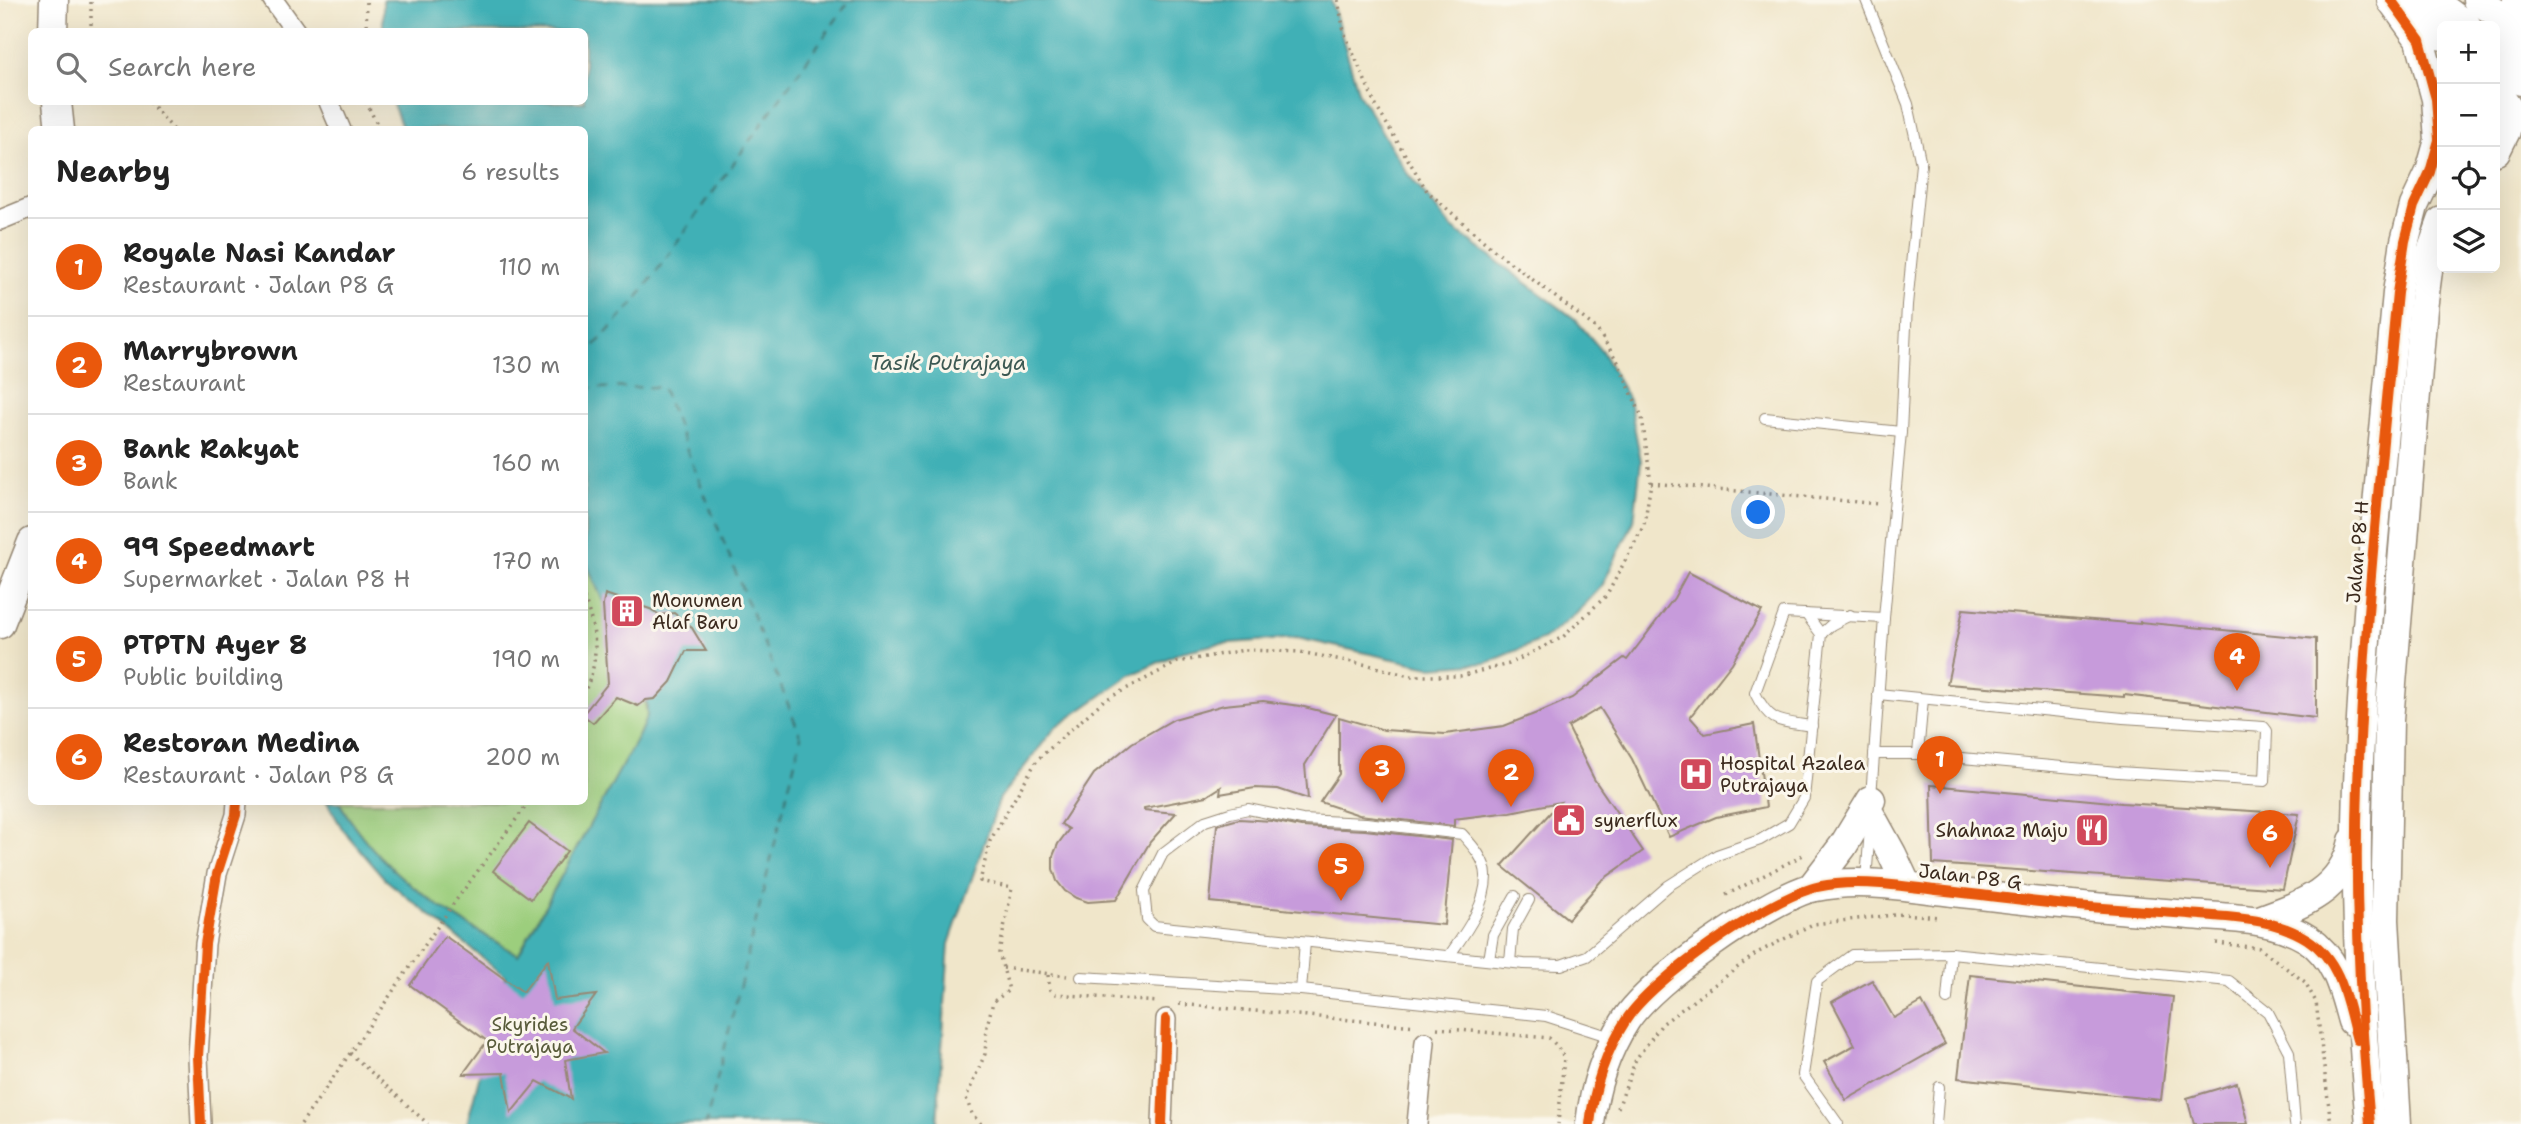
<!DOCTYPE html>
<html lang="en">
<head>
<meta charset="utf-8">
<style>
	:root { --surface:#fff; --page:#f2f2f2; --text:#222; --muted:#767676; --line:#e0e0e0; --accent:#ea580c }
	body { margin:0; font-family:"Shantell Sans",sans-serif; background:var(--page); color:var(--text) }
	.controls { position:absolute; right:21px; top:21px; display:grid; overflow:hidden; border-radius:10px; box-shadow:0 7px 28px #0002 }
	.controls button { width:63px; height:63px; display:grid; place-items:center; padding:0; border:0; border-bottom:2px solid var(--line); background:var(--surface); color:var(--text); font:35px sans-serif }
	.you { position:absolute; left:1759px; top:513px; width:24px; height:24px; margin:-18px; border:5px solid #fff; border-radius:50%; background:#1a73e8; box-shadow:0 0 0 10px #1a73e833 }
	.badge { display:grid; place-items:center; width:46px; height:46px; border-radius:50%; background:var(--accent); color:#fff; font-size:23px; font-weight:700 }
	.pin { position:absolute; translate:-50% -58px; filter:drop-shadow(0 2px 4px #0008) }
	.pin::after { content:''; position:absolute; top:37px; width:24px; height:21px; background:inherit; clip-path:polygon(0 0,100% 0,50% 100%) }
	.list { margin:0; padding:0; list-style:none }
	h2 { display:flex; justify-content:space-between; align-items:center; height:91px; margin:0; padding:0 28px; font-size:30px }
	h2 small { font-size:23px; font-weight:400; color:var(--muted) }
	.list li { display:grid; grid-template-columns:46px 1fr auto; gap:21px; align-items:center; box-sizing:border-box; height:98px; padding:0 28px; border-top:2px solid var(--line) }
	.list b { display:block; font-size:26px; white-space:nowrap }
	.list p { margin:0; font-size:23px; white-space:nowrap; color:var(--muted) }
	.list em { font-size:23px; font-style:normal; color:var(--muted) }
	.icon { flex:none; width:38px; height:38px; fill:none; stroke:currentColor; stroke-width:2; stroke-linecap:round; stroke-linejoin:round }
	.map { position:relative; flex:none; width:2521px; height:1124px; overflow:hidden }
	.search { position:absolute; background:var(--surface); box-shadow:0 7px 28px #0002; left:28px; top:28px; width:560px; height:77px; display:flex; align-items:center; gap:18px; box-sizing:border-box; padding:0 24px; border-radius:10px; color:var(--muted); font-size:26px }
	.panel { position:absolute; background:var(--surface); box-shadow:0 7px 28px #0002; left:28px; top:126px; width:560px; height:679px; border-radius:10px }
	.map>svg:first-child { display:block }
	.green { fill:#9cce7d; stroke:#6c7c4e; stroke-width:2 }
	.water { fill:#3fb0b6; stroke:#3d6d6a; stroke-width:2 }
	.lines { fill:none; stroke-linecap:round; stroke-linejoin:round }
	.ferry { stroke:#3c5953; stroke-width:2; stroke-dasharray:9 7; stroke-linecap:butt }
	.building { fill:#c79bdb }
	.lane-casing { stroke:#968874; stroke-width:12 }
	.street-casing { stroke:#968874; stroke-width:22 }
	.secondary-casing { stroke:#968874; stroke-width:31 }
	.primary-casing { stroke:#968874; stroke-width:34 }
	.path { stroke:#968874; stroke-width:3.5; stroke-dasharray:2 5; stroke-linecap:butt }
	.lane { stroke:#fff; stroke-width:10 }
	.street { stroke:#fff; stroke-width:19 }
	.secondary { stroke:#fff; stroke-width:28 }
	.primary { stroke:#fff; stroke-width:32 }
	.cycleway-casing { stroke:#fbf7ec; stroke-width:15 }
	.cycleway { stroke:#e8590c; stroke-width:10 }
	.labels { text-anchor:middle; stroke-width:6; stroke-linejoin:round; paint-order:stroke }
	.street-label { font-size:19px; fill:#3b2a1e; stroke:#fbf7ec }
	.poi-label { font-size:19px; fill:#3b2a1e; stroke:#fbf7ec; text-anchor:start }
	.park-label { font-size:19px; fill:#585b3a; stroke:#fbf7ec }
	.water-label { font-size:21px; font-style:italic; fill:#3c5953; stroke:#fbf7ec }
</style>
</head>
<body>
<div class="map">
<svg width="2521" height="1124" viewBox="0 0 2521 1124">
	<rect width="100%" height="100%" fill="#fbf7ec"/>
	<filter id="ink" filterUnits="userSpaceOnUse"><feTurbulence type="fractalNoise" baseFrequency=".0143" numOctaves="2"/><feDisplacementMap in="SourceGraphic" scale="14" xChannelSelector="R" yChannelSelector="G"/><feConvolveMatrix kernelMatrix="1 2 1 2 8 2 1 2 1" color-interpolation-filters="sRGB"/></filter>
	<filter id="wash" filterUnits="userSpaceOnUse"><feTurbulence type="fractalNoise" baseFrequency=".00686" numOctaves="4" result="noise"/><feDisplacementMap in="SourceGraphic" scale="28" xChannelSelector="R" yChannelSelector="G"/><feGaussianBlur stdDeviation="1.57" result="paint"/><feColorMatrix in="noise" values="0 0 0 0 0 0 0 0 0 0 0 0 0 0 0 0 0 1.4 0 .05"/><feComposite in="paint" operator="in"/></filter>
	<g filter="url(#wash)">
		<rect width="100%" height="100%" fill="#f0e6ca"/>
		<path class="green" d="M585 560 643 691 647 716 639 735 518 955C447 913 381 876 339 802H584Z"/>
		<path class="water" d="M383 0H1331L1359 94 1407 173 1452 228 1575 319 1602 351 1629 400 1641 461 1634 521 1602 586 1576 614 1544 639 1487 663 1430 667 1297 638 1217 644 1181 652 1131 675 1055 728 1000 798 949 944 937 1124H467L505 976 385 879 343 830 327 802H339C381 876 447 913 518 955L639 735 647 716V703L585 560 584 130 403 129 392 102H584V32L383 31Z"/>
		<g class="lines">
			<g class="ferry">
				<path d="M584 357 634 303 850 0"/>
				<path d="M584 388 662 387 801 737 706 1124"/>
			</g>
		</g>
		<g id="blocks">
			<g class="building">
				<path d="M1688 572 1762 611 1732 663 1690 717 1705 734 1754 724 1766 807 1716 817 1669 837 1632 759 1600 708 1568 727 1594 779 1643 851 1601 881 1568 919 1502 866 1560 802 1510 812 1454 819V826L1359 815 1320 802 1339 774V717L1384 730 1445 734 1504 726 1542 711 1572 698 1624 658 1627 660 1674 598Z"/>
				<path d="M605 594 650 609 660 615 674 613 692 628 706 651H686L671 682 655 699 646 700 638 706 616 697 593 723 584 716V713L608 683 603 605Z"/>
				<path d="M1963 609 2140 624V622L2316 639V718L2124 695V697L1947 684Z"/>
				<path d="M1263 701 1300 706 1336 715 1305 765 1308 799 1278 789 1255 788 1220 794 1221 787 1207 796 1144 808V810L1176 813 1150 842 1116 900 1088 902 1076 898 1065 891 1057 881 1053 869V856L1058 844 1069 829 1061 824 1094 774 1132 743 1174 719 1224 705Z"/>
				<path d="M1931 785 2122 803 2299 814 2283 889 1933 864Z"/>
				<path d="M1239 819 1272 821 1301 827 1365 830 1452 840 1444 925 1210 902 1217 825Z"/>
				<path d="M529 823 567 851 531 899 493 871Z"/>
				<path d="M445 936 523 992 548 960 555 1000 596 995 572 1028 604 1053 565 1060 571 1099 537 1081 511 1113 504 1073 463 1074 487 1041 410 985Z"/>
				<path d="M1970 975 2173 997 2161 1100 1958 1078Z"/>
				<path d="M1872 980 1894 1018 1922 1002 1945 1044 1846 1100 1824 1062 1855 1045 1832 1002Z"/>
				<path d="M2237 1083 2248 1124H2194L2187 1098Z"/>
			</g>
		</g>
	</g>
	<g filter="url(#ink)">
		<use href="#blocks" fill-opacity="0" stroke="#968874" stroke-width="2"/>
		<g class="lines">
			<g class="lane-casing">
				<g id="lane">
					<path d="M1866 0 1908 104 1921 164 1907 305 1901 432 1884 618 1871 797"/>
					<path d="M1765 418 1901 432"/>
					<path d="M1821 634 1831 625 1850 615"/>
					<path d="M1812 726C1780 721 1770 724 1755 693L1784 613 1884 618"/>
					<path d="M1874 754H1918L2118 772 2265 781 2267 731 2264 727 2123 718 1878 694"/>
					<path d="M1918 754 1923 699"/>
					<path d="M1866 880 1870 829"/>
					<path d="M1449 956C1465 933 1486 906 1486 876 1486 860 1472 845 1462 834L1366 823 1302 820 1248 809 1230 813 1205 821 1163 853 1144 891 1147 919 1154 926 1524 964 1561 965 1587 956 1668 886 1717 855 1760 840 1789 823 1804 798 1821 634 1806 614"/>
					<path d="M1489 960 1493 935 1515 896"/>
					<path d="M1510 962 1513 929 1529 900"/>
					<path d="M1081 977 1301 990 1546 1016 1614 1038"/>
					<path d="M1301 990 1305 942"/>
					<path d="M1947 999 1951 953"/>
					<path d="M1838 1124 1803 1075 1817 981 1852 955 1951 953 2229 981 2268 1012 2289 1052 2295 1124"/>
					<path d="M1936 1124 1939 1087"/>
				</g>
			</g>
			<g class="street-casing">
				<g id="street">
					<path d="M273 0 296 32"/>
					<path d="M329 102 341 130"/>
					<path d="M0 220 32 207"/>
					<path d="M201 1124 198 1057 205 944 217 874 236 815 237 802"/>
					<path d="M1162 1124 1166 1019"/>
					<path d="M1417 1124 1425 1042"/>
				</g>
			</g>
			<g class="secondary-casing">
				<g id="secondary">
					<path d="M2432 0 2467 26"/>
					<path d="M2477 0 2521 29"/>
					<path d="M53 32 54 0"/>
					<path d="M2495 41 2521 55"/>
					<path d="M2495 93 2499 95 2508 108 2506 131 2496 151"/>
					<path d="M57 102 60 130"/>
					<path d="M0 624 32 542"/>
					<path d="M1871 816 1892 854 1907 886"/>
					<path d="M1811 888 1843 846 1871 800"/>
					<path d="M2259 920C2301 905 2343 891 2353 841"/>
					<path d="M1590 1124C1594 1087 1606 1051 1626 1020 1653 979 1762 903 1810 888 1818 886 1828 885 1836 884 1869 881 1904 886 1936 890 1989 896 2042 903 2095 907 2126 910 2158 912 2190 915 2229 918 2273 917 2308 939 2337 959 2343 989 2352 1021"/>
					<path d="M2370 1124C2360 1012 2354 897 2358 785 2364 620 2382 456 2397 293L2405 241 2414 206 2430 172 2439 140 2436 99 2420 40 2395 5"/>
					<path d="M2397 1124 2385 920 2389 720 2423 309 2430 255 2442 221"/>
				</g>
			</g>
			<g class="primary-casing">
				<g id="primary">
					<path d="M2393 0 2442 34"/>
					<path d="M2519 0 2521 1"/>
					<path d="M2495 66 2521 79"/>
				</g>
			</g>
			<g class="path">
				<path d="M91 32V0"/>
				<path d="M366 32 367 0"/>
				<path d="M149 102 174 130"/>
				<path d="M366 102 380 130"/>
				<path d="M1651 483 1879 504"/>
				<path d="M584 598C596 630 601 660 584 692"/>
				<path d="M1726 895 1805 854"/>
				<path d="M2216 943 2259 948 2305 982 2316 1002 2331 1124"/>
				<path d="M1003 968 1067 976"/>
				<path d="M1048 975 1050 990 1056 994 1158 1002"/>
				<path d="M1179 1004 1416 1026"/>
				<path d="M1437 1028 1549 1038 1557 1046 1564 1057 1558 1124"/>
				<path d="M350 1053 428 1124"/>
				<path d="M1618 1108 1636 1059 1662 1024 1757 953 1813 924 1903 914 1940 917"/>
				<path d="M301 1124 454 903 529 802"/>
				<path d="M981 1124 972 1114 966 1098 985 1054 987 1026 993 1002 1009 990 999 953 1012 888 980 881 990 841 1037 760 1103 701 1178 662 1244 650 1300 652 1368 665 1409 676H1460L1509 664 1563 637 1607 595 1644 525 1651 483 1642 417 1618 362 1596 328 1495 251 1427 191 1377 108 1344 32 1338 0"/>
			</g>
			<use href="#lane" class="lane"/>
			<use href="#street" class="street"/>
			<use href="#secondary" class="secondary"/>
			<use href="#primary" class="primary"/>
			<g class="cycleway-casing">
				<g id="cycleway">
					<path d="M201 1124 198 1057 205 944 217 874 236 815 237 802"/>
					<path d="M1162 1124 1166 1019"/>
					<path d="M1590 1124C1594 1087 1606 1051 1626 1020 1653 978 1762 904 1810 889 1818 886 1827 885 1836 884 1868 881 1903 886 1936 890 1987 895 2038 903 2089 907 2122 909 2156 912 2189 914 2229 918 2272 917 2307 939 2342 961 2347 1003 2357 1040"/>
					<path d="M2370 1124C2360 1012 2354 897 2358 785 2364 620 2382 456 2397 293L2405 241 2414 206 2430 172 2439 140 2436 99 2420 40 2391 0"/>
				</g>
			</g>
			<use href="#cycleway" class="cycleway"/>
		</g>
	</g>
	<defs>
		<g id="building-square" transform="scale(1.75)"><rect x="-9" y="-9" width="18" height="18" rx="4" fill="#d1495b" stroke="#fbf7ec"/><path d="M-4-6H4V6H1V3H-1V6H-4ZM-2.5-4.3h1.7v1.8h-1.7ZM.8-4.3h1.7v1.8H.8ZM-2.5-1h1.7V.8h-1.7ZM.8-1h1.7V.8H.8Z" fill="#fff"/></g>
		<g id="hospital-square" transform="scale(1.75)"><rect x="-9" y="-9" width="18" height="18" rx="4" fill="#d1495b" stroke="#fbf7ec"/><path d="M-5-5h3v3.5h4V-5h3V5h-3V1.5h-4V5h-3Z" fill="#fff"/></g>
		<g id="civic-square" transform="scale(1.75)"><rect x="-9" y="-9" width="18" height="18" rx="4" fill="#d1495b" stroke="#fbf7ec"/><path d="M-.6-6.5H3V-4.5H.6V-3L4-1V1h2V6H-6V1h2V-1L-.6-3ZM-1.2 2.5V6h2.4V2.5Z" fill="#fff"/></g>
		<g id="restaurant-square" transform="scale(1.75)"><rect x="-9" y="-9" width="18" height="18" rx="4" fill="#d1495b" stroke="#fbf7ec"/><path d="M-5-6h1v4h1v-4h1v4h1v-4h1v5L-1.5 .5V6h-2V.5L-5-1ZM5-6V6H3V1.5H1.5Q1.5-4 5-6Z" fill="#fff"/></g>
	</defs>
	<g fill-rule="evenodd">
		<use href="#building-square" x="627" y="611"/>
		<use href="#hospital-square" x="1696" y="774"/>
		<use href="#civic-square" x="1569" y="820"/>
		<use href="#restaurant-square" x="2092" y="830"/>
	</g>
	<g class="labels">
		<g class="street-label">
			<text transform="translate(2357 552) rotate(-85)" y="7">Jalan P8 H</text>
			<text transform="translate(1970 876) rotate(7)" y="7">Jalan P8 G</text>
		</g>
		<g class="poi-label">
			<text x="652" y="607">Monumen<tspan x="652" dy="22">Alaf Baru</tspan></text>
			<text x="1720" y="770">Hospital Azalea<tspan x="1720" dy="22">Putrajaya</tspan></text>
			<text x="1594" y="827">synerflux</text>
			<text x="2068" y="837" text-anchor="end">Shahnaz Maju</text>
		</g>
		<g class="park-label">
			<text x="530" y="1031">Skyrides<tspan x="530" dy="22">Putrajaya</tspan></text>
		</g>
		<g class="water-label">
			<text x="948" y="370">Tasik Putrajaya</text>
		</g>
	</g>
</svg>
<div class="controls">
<button>+</button>
<button>−</button>
<button><svg class="icon" aria-label="locate" viewBox="0 0 24 24"><circle cx="12" cy="12" r="6"/><path d="M12 2v4M12 18v4M2 12h4M18 12h4"/></svg></button>
<button><svg class="icon" aria-label="layers" viewBox="0 0 24 24"><path d="M12 4l9 5-9 5-9-5zM3 14l9 5 9-5"/></svg></button>
</div>
<div class="you"></div>
<div class="pin badge" style="left:1940px;top:794px">1</div>
<div class="pin badge" style="left:1511px;top:807px">2</div>
<div class="pin badge" style="left:1382px;top:803px">3</div>
<div class="pin badge" style="left:2237px;top:691px">4</div>
<div class="pin badge" style="left:1341px;top:901px">5</div>
<div class="pin badge" style="left:2270px;top:868px">6</div>
<div class="search"><svg class="icon" aria-label="search" viewBox="0 0 24 24"><circle cx="10" cy="10" r="6"/><path d="M15 15l6 6"/></svg>Search here</div>
<section class="panel">
<h2>Nearby<small>6 results</small></h2>
<ul class="list">
<li><span class="badge">1</span><div><b>Royale Nasi Kandar</b><p>Restaurant · Jalan P8 G</p></div><em>110 m</em></li>
<li><span class="badge">2</span><div><b>Marrybrown</b><p>Restaurant</p></div><em>130 m</em></li>
<li><span class="badge">3</span><div><b>Bank Rakyat</b><p>Bank</p></div><em>160 m</em></li>
<li><span class="badge">4</span><div><b>99 Speedmart</b><p>Supermarket · Jalan P8 H</p></div><em>170 m</em></li>
<li><span class="badge">5</span><div><b>PTPTN Ayer 8</b><p>Public building</p></div><em>190 m</em></li>
<li><span class="badge">6</span><div><b>Restoran Medina</b><p>Restaurant · Jalan P8 G</p></div><em>200 m</em></li>
</ul>
</section>
</div>
</body>
</html>
